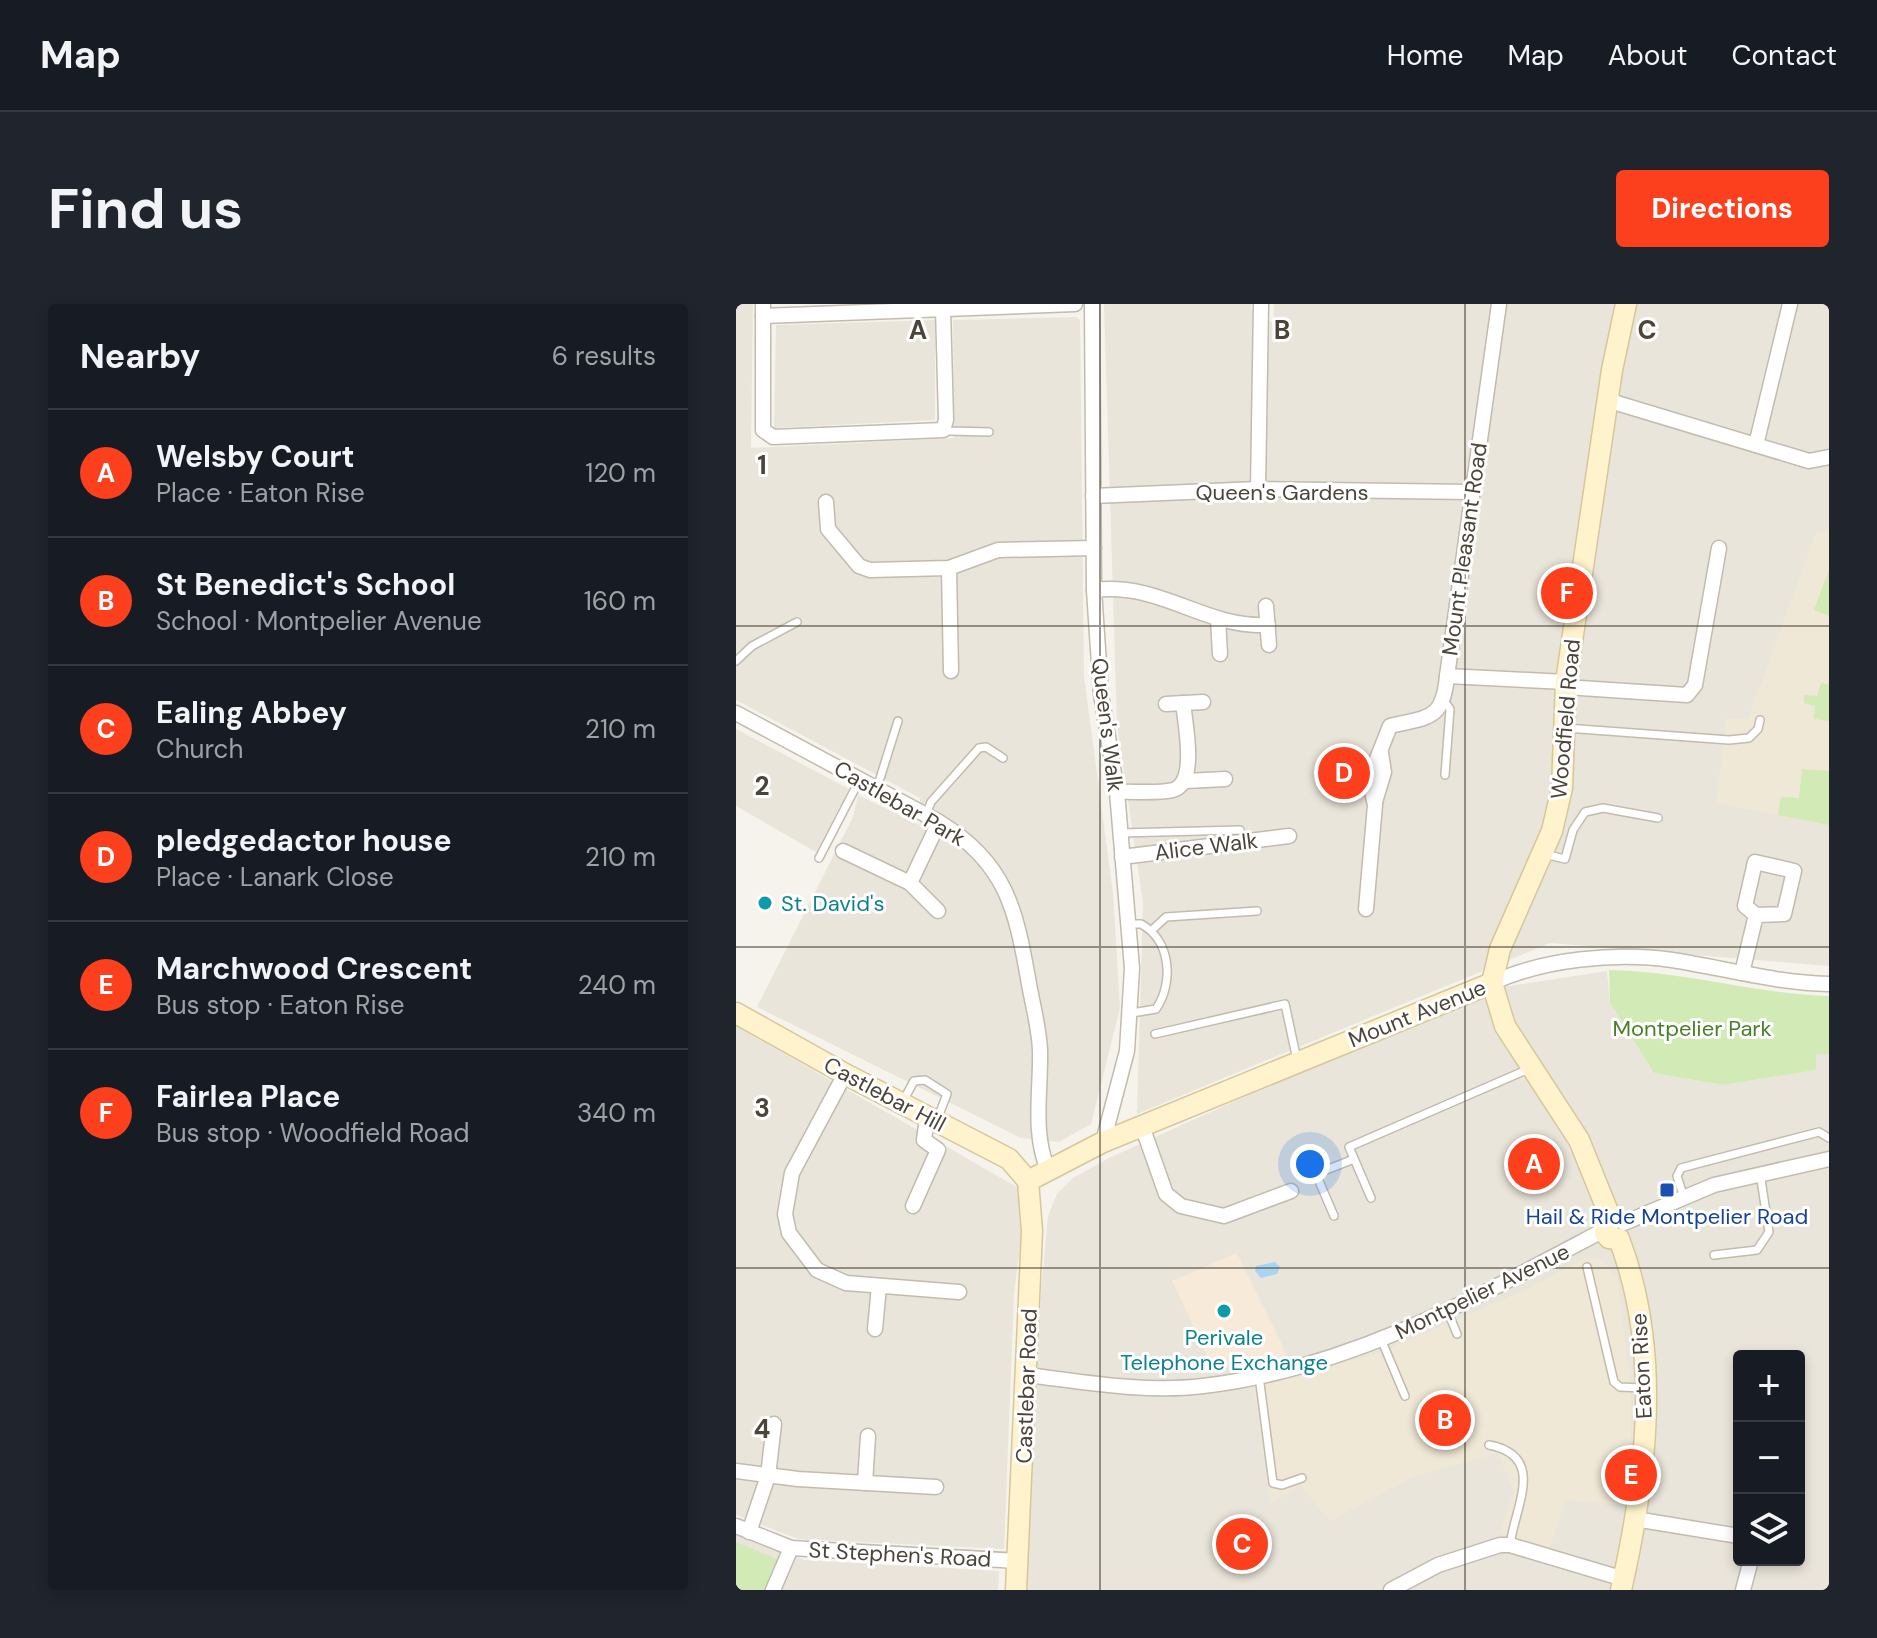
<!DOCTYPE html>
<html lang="en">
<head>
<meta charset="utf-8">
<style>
	:root { --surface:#171b24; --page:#20242c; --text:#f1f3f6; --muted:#9ea1a6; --line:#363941; --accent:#fc3f1d }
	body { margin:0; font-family:"DM Sans",sans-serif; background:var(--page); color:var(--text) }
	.controls { position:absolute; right:24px; bottom:24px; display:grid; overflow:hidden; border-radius:8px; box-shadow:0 4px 12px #0003 }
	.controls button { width:72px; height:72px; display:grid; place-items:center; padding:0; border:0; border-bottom:2px solid var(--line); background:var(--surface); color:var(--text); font:40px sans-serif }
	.you { position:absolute; left:574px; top:860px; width:28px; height:28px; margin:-20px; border:6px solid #fff; border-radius:50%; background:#1a73e8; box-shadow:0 0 0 12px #1a73e833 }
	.badge { display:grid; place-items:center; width:52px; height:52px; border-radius:50%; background:var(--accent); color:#fff; font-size:26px; font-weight:700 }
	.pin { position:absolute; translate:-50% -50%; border:4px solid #fff; box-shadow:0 2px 8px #0006 }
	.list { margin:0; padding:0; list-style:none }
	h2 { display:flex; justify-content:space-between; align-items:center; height:104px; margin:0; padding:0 32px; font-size:34px }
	h2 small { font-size:26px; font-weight:400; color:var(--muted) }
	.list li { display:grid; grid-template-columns:52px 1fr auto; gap:24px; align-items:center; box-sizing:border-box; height:128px; padding:0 32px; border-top:2px solid var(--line) }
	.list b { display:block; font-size:30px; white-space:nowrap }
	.list p { margin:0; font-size:26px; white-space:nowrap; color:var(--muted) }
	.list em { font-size:26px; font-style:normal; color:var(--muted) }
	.icon { flex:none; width:44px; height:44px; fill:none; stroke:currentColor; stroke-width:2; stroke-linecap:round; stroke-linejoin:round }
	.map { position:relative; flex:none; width:1093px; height:1286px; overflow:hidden; border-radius:8px }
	header { display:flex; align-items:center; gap:48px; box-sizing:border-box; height:112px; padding:0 40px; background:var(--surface); border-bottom:2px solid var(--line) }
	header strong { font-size:38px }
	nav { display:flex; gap:44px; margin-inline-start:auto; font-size:28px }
	.intro { display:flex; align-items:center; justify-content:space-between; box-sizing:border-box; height:192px; padding:0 48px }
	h1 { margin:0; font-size:56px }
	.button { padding:20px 36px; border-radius:8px; background:var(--accent); color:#fff; font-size:28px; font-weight:700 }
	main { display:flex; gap:48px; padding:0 48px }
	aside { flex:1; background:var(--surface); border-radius:8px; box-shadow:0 4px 12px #0003 }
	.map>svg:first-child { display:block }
	.residential { fill:#eae5da; fill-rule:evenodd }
	.commercial { fill:#f7ead8 }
	.education { fill:#efe8d6 }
	.green { fill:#d2eab5 }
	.water { fill:#a9d4f2 }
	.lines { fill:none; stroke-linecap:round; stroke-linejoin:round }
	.lane-casing { stroke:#c2bbae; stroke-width:10 }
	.street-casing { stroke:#c2bbae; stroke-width:17 }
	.secondary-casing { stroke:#d6c79b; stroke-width:23 }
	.lane { stroke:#fff; stroke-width:7 }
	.street { stroke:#fff; stroke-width:14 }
	.secondary { stroke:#fff3cd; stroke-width:20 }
	.grid { fill:none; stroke:#4b4439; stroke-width:2; stroke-opacity:0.55 }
	.culture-dot { fill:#0f9aa8; stroke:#fff; stroke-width:3 }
	.transit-dot { fill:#1a4fb4; stroke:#fff; stroke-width:3 }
	.labels { text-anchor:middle; stroke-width:6; stroke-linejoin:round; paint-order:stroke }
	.street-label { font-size:22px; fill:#4b4439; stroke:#fff }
	.culture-label { font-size:22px; fill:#0d838f; stroke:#fff; text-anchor:start }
	.park-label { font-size:22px; fill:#4a7f2a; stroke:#fff }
	.transit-label { font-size:22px; fill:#164399; stroke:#fff }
	.grid-label { font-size:26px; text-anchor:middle; font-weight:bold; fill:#4b4439; stroke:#fff; stroke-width:6; stroke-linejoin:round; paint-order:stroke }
</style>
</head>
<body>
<header>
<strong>Map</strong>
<nav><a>Home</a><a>Map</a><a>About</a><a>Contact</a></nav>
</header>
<div class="intro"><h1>Find us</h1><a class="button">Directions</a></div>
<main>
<aside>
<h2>Nearby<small>6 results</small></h2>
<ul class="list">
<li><span class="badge">A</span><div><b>Welsby Court</b><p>Place · Eaton Rise</p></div><em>120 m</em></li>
<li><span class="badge">B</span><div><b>St Benedict's School</b><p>School · Montpelier Avenue</p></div><em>160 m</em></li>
<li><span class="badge">C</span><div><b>Ealing Abbey</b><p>Church</p></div><em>210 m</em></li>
<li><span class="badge">D</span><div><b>pledgedactor house</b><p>Place · Lanark Close</p></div><em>210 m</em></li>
<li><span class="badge">E</span><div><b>Marchwood Crescent</b><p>Bus stop · Eaton Rise</p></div><em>240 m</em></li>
<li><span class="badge">F</span><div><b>Fairlea Place</b><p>Bus stop · Woodfield Road</p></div><em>340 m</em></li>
</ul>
</aside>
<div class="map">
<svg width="1093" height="1286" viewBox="0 0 1093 1286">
	<rect width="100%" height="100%" fill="#f6f3ec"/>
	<g class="residential">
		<path d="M0 0H17L15 144 218 134 217 16 340 13 344 16 348 372 377 589 384 704 355 820 323 838 285 834 21 703 117 513 122 491 184 521V494L0 396Z"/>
		<path d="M368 0H515V6L537 19 538 0H1093V662L814 639 401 810 407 599 381 420Z"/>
		<path d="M199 16V116L38 124 40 21Z"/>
		<path d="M0 425 113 485 80 548 0 502Z"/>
		<path d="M871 667 874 699 918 769 987 781 1079 766 1080 749 1093 750V1286H289L305 989 312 912 321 890 337 874 373 854 741 687ZM1003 1052H1063V1256H1003Z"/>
		<path d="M0 722 281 883 285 934 278 991 268 1245 62 1235 0 1211Z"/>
		<path d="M0 1231 69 1256 263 1267 262 1286H0Z"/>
	</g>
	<path class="commercial" d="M501 949 551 1051 477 1064 436 977Z"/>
	<g class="education">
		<path d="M1093 226V521L980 499 990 415H1012L1080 229Z"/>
		<path d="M849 954 867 955 881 974 895 1082V1159L886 1200 830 1196 813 1246 764 1229 778 1188 762 1149 679 1172 594 1217 565 1181 534 1200 518 1084 643 1049 790 986Z"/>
	</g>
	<g class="green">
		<path d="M1093 266V312L1078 306Z"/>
		<path d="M1085 379 1093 380V417L1078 415 1079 402 1068 399V391L1081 392Z"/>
		<path d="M1066 465 1093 467V521L1042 511 1045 493 1063 494Z"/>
		<path d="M873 666C947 667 1019 690 1093 692V750H1080V766L987 781 918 769 874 699Z"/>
		<path d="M0 1238 45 1257 31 1286H0Z"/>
	</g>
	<path class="water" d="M539 958 544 963 541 970 525 974 519 967 520 962Z"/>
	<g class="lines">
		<g class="lane-casing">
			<g id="lane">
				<path d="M208 122 213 127 253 128"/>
				<path d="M0 357 16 342 61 318"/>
				<path d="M709 398 714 405 709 471"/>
				<path d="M830 424 993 436 1013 434 1022 425 1024 416"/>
				<path d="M141 484 162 417"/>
				<path d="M190 511 195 498 243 444 250 443 267 454"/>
				<path d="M384 529 504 526"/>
				<path d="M808 550 829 555 837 526 849 508 867 504 922 514"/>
				<path d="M83 554 124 475"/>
				<path d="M393 620H405C435 636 438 679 420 705L396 709"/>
				<path d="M416 626 430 613 521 607"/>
				<path d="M419 730 549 700 561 756"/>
				<path d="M166 799 178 777 189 776 211 790 201 816"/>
				<path d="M635 894 613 843 795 764"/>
				<path d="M948 894 941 872 945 864 1083 828 1093 834"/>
				<path d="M598 912 580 870 618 855"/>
				<path d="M978 951 1021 946 1033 928 1024 869"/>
				<path d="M851 963 878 1078 884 1083 907 1084"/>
				<path d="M712 1008 721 1030"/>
				<path d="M645 1035 669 1092"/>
				<path d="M523 1072 537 1179 546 1181 566 1174"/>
				<path d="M753 1141C811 1152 779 1202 774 1241"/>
				<path d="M891 1159 905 1162"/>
			</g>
		</g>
		<g class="street-casing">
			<g id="street">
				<path d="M27 0V126L37 133 207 126 210 116 207 4"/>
				<path d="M356 0 358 286 365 390 381 488 396 664 391 747 367 838"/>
				<path d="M763 0 711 372 830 378"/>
				<path d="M27 12 339 0"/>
				<path d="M874 97 1073 157 1093 153"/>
				<path d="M1020 141 1054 0"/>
				<path d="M522 185 525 0"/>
				<path d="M357 192 522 185 734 188"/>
				<path d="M90 198 92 225 123 262 134 266 213 264 262 246 358 244"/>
				<path d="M213 264 215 367"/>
				<path d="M358 286C426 278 467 324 532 321"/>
				<path d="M530 302 533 341"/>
				<path d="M482 315 484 350"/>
				<path d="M829 383 951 391 959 381 983 244"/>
				<path d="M430 400 467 398"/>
				<path d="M0 409 203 518C271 559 280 606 293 680 297 702 303 724 304 746 305 787 296 828 312 866"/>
				<path d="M450 477 489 475"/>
				<path d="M381 488C398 487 420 490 437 486 462 479 449 419 447 399"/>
				<path d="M639 498 648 468 645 449"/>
				<path d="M107 547 174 579 202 607"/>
				<path d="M386 553 553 532"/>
				<path d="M174 579 203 518"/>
				<path d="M630 605 639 501 633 475 654 422C693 413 707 416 711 372"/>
				<path d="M1006 669 1020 611 1048 610 1058 567 1019 558 1009 602 1020 611"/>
				<path d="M756 679C807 655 880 648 936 656 988 664 1040 679 1093 680"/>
				<path d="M109 770 56 869 49 910 53 929 81 966 110 979 223 988"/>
				<path d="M406 822 430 890 445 902 488 912 555 887"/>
				<path d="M177 902 202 846 188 836 191 814"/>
				<path d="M888 919 978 881 1093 855"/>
				<path d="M139 1025 143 982"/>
				<path d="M291 1071C349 1078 409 1089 467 1082 613 1065 741 993 868 926"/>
				<path d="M0 1167 62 1175 200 1183"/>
				<path d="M129 1179 132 1132"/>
				<path d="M899 1215 1003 1232"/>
				<path d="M0 1222 55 1244 284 1257"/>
				<path d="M13 1228 32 1172 38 1120"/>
				<path d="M37 1286 55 1244"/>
				<path d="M655 1286 702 1261 764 1241H774L888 1275"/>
				<path d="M1007 1286 1015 1256"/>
			</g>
		</g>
		<g class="secondary-casing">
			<g id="secondary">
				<path d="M0 709 109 770 273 855 292 877 296 927 280 1286"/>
				<path d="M292 877 367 838 756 679"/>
				<path d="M883 935 873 934 869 929 875 915 843 836 769 722 756 679 764 645 816 527 826 484 830 378 876 66 890 0"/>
				<path d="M883 935C926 1047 911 1171 885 1286"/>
			</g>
		</g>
		<use href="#lane" class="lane"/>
		<use href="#street" class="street"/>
		<use href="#secondary" class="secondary"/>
	</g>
	<path class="grid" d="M364 0V1286M729 0V1286M0 322H1093M0 643H1093M0 964H1093"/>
	<g class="culture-dot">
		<circle cx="29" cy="599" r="8"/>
		<circle cx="488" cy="1007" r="8"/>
	</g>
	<rect class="transit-dot" x="923" y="878" width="16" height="16" rx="4"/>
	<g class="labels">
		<g class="street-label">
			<text x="546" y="196">Queen's Gardens</text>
			<text transform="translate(728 245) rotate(-82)" y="8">Mount Pleasant Road</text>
			<text transform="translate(829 415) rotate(-85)" y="8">Woodfield Road</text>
			<text transform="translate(372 421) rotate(83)" y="8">Queen's Walk</text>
			<text transform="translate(164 499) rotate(30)" y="8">Castlebar Park</text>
			<text transform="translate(470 542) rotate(-7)" y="8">Alice Walk</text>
			<text transform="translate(681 709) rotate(-22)" y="8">Mount Avenue</text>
			<text transform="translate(149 790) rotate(28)" y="8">Castlebar Hill</text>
			<text transform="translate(746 987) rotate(-26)" y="8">Montpelier Avenue</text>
			<text transform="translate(905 1062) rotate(-93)" y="8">Eaton Rise</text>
			<text transform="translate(290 1082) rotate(-88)" y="8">Castlebar Road</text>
			<text transform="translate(164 1250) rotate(3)" y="8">St Stephen's Road</text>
		</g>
		<g class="culture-label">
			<text x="45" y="607">St. David's</text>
			<text x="488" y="1041" text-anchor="middle">Perivale<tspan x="488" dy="25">Telephone Exchange</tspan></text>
		</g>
		<g class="park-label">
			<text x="956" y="732">Montpelier Park</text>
		</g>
		<g class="transit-label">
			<text x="931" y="920">Hail &amp; Ride Montpelier Road</text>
		</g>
	</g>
	<g class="grid-label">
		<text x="182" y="35">A</text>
		<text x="546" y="35">B</text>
		<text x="911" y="35">C</text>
		<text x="26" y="170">1</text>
		<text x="26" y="491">2</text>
		<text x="26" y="813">3</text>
		<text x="26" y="1134">4</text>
	</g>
</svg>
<div class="controls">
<button>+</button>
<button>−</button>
<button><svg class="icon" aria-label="layers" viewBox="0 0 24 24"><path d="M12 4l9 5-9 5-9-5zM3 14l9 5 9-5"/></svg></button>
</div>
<div class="you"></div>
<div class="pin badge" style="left:798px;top:860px">A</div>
<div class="pin badge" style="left:709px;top:1116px">B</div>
<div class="pin badge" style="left:506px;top:1240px">C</div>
<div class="pin badge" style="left:608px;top:469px">D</div>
<div class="pin badge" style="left:895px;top:1171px">E</div>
<div class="pin badge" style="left:831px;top:289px">F</div>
</div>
</main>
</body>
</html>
